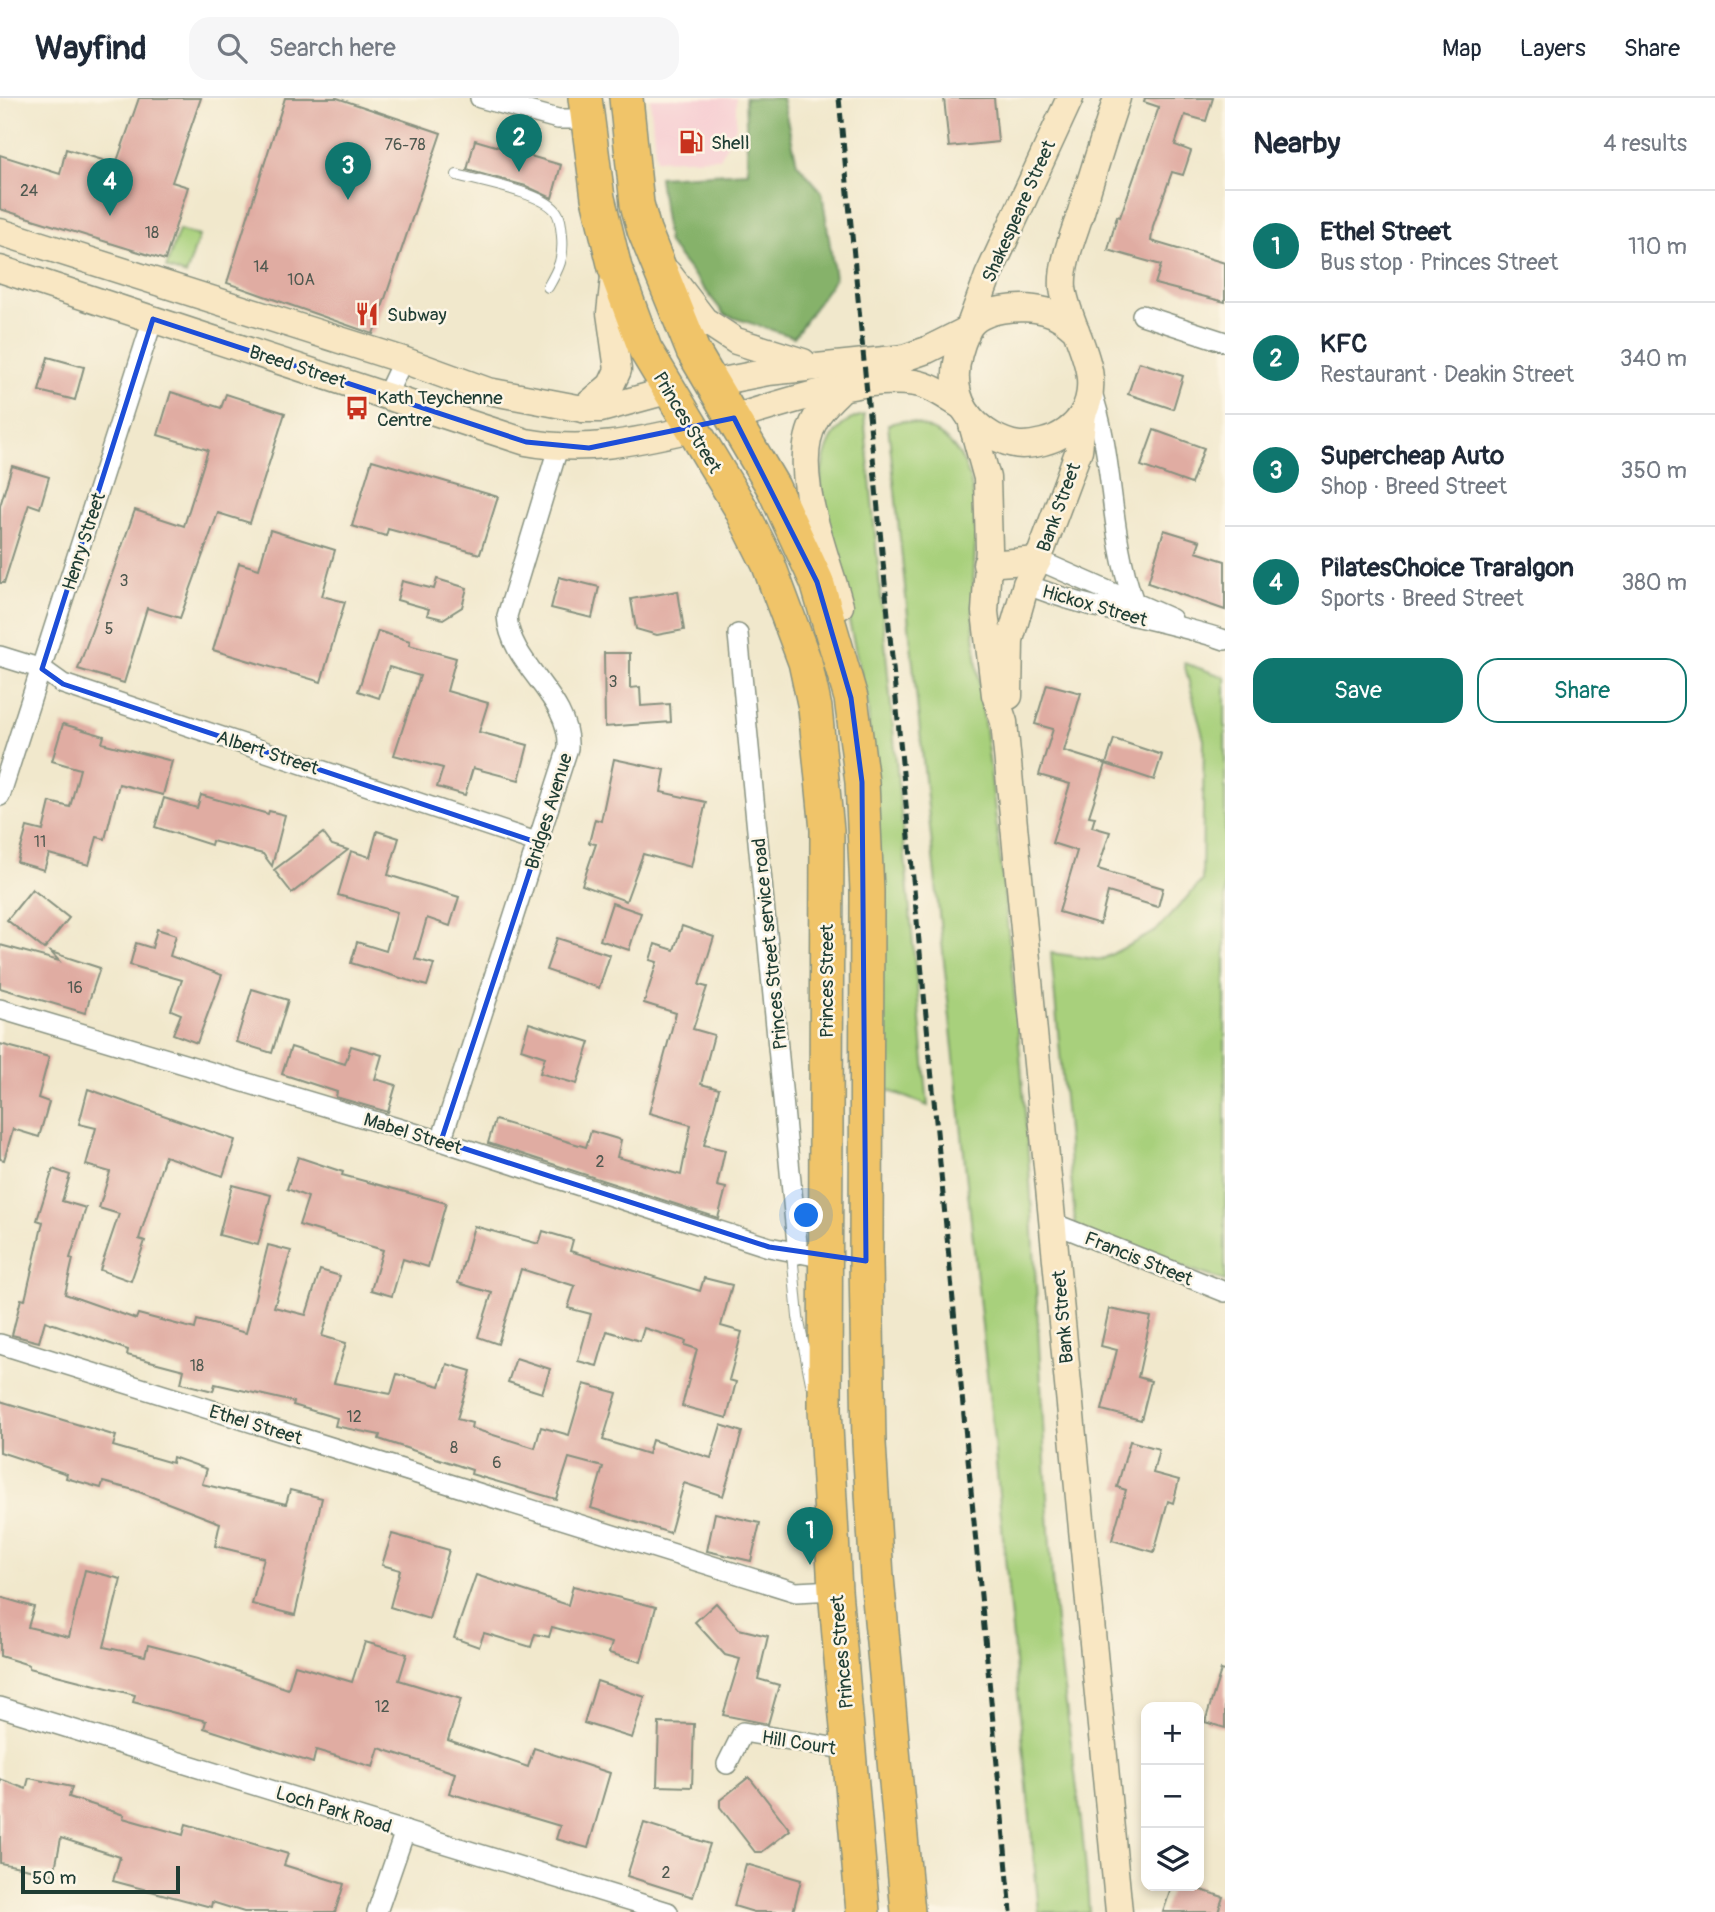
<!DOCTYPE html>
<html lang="en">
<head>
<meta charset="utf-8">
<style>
	:root { --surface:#fff; --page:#f6f6f7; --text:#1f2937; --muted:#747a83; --line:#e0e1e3; --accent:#0f766e }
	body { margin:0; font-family:Pangolin,sans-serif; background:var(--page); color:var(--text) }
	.controls { position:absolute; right:21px; bottom:21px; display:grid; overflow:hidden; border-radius:14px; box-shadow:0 4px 10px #0003 }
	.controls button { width:63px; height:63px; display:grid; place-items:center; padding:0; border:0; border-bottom:2px solid var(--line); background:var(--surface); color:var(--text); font:35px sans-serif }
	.scale { position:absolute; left:21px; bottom:18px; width:159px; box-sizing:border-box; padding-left:7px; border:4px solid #1f3d34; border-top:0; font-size:19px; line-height:24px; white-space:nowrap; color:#1f3d34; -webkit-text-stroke:5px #fcf5e5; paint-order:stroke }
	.you { position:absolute; left:807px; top:1118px; width:24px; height:24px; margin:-18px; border:5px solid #fff; border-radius:50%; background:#1a73e8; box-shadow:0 0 0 10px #1a73e833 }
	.badge { display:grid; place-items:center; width:46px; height:46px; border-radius:50%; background:var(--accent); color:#fff; font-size:23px; font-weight:700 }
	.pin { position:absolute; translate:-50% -58px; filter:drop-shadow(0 2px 4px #0008) }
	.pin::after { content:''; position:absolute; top:37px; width:24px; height:21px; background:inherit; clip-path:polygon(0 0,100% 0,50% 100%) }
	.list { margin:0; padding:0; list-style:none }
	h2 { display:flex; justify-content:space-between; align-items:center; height:91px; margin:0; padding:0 28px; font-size:30px }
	h2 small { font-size:23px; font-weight:400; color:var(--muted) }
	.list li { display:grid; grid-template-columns:46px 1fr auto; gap:21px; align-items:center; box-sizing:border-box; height:112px; padding:0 28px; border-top:2px solid var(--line) }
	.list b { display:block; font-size:26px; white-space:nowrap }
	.list p { margin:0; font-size:23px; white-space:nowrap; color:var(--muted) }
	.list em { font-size:23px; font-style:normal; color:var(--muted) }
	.actions { display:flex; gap:14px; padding:21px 28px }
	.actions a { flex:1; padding:16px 0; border:2px solid var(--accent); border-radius:21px; text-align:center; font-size:24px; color:var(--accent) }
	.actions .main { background:var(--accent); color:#fff }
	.icon { flex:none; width:38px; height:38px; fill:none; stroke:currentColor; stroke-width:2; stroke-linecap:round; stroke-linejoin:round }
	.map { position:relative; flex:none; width:1225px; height:1814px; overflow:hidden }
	header { display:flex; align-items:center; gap:42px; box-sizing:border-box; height:98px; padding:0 35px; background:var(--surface); border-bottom:2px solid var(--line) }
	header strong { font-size:33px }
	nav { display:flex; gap:38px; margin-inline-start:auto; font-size:24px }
	.search { width:490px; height:63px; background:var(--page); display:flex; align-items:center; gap:18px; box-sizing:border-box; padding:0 24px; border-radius:21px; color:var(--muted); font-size:26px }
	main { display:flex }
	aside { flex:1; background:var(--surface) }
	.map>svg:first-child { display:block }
	.built { fill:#f7cfd3 }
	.green { fill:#a8d07b; stroke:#648658; stroke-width:2 }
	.forest { fill:#86b26b; stroke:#527850; stroke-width:2 }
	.building { fill:#e0aca2 }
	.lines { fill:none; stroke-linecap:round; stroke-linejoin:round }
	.lane-casing { stroke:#889280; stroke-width:12 }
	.street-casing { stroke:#889280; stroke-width:22 }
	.secondary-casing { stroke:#889280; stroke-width:29 }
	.highway-casing { stroke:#889280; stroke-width:36 }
	.lane { stroke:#fff; stroke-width:10 }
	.street { stroke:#fff; stroke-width:19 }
	.secondary { stroke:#f9e7c3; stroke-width:26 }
	.highway { stroke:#f0c469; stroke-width:33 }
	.rail { stroke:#1f3d34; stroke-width:5; stroke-dasharray:10 5; stroke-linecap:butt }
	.marked { fill:none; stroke:#1d4ed8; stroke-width:5; stroke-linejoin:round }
	.labels { text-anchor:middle; stroke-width:5; stroke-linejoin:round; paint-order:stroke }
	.number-label { font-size:16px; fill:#4f5950 }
	.poi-label { font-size:19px; fill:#1f3d34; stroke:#fcf5e5; text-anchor:start }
	.street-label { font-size:19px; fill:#1f3d34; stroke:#fcf5e5 }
</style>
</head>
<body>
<header>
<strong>Wayfind</strong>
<div class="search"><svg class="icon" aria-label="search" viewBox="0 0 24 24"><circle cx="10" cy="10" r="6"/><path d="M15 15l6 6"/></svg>Search here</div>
<nav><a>Map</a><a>Layers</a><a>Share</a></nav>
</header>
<main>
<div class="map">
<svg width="1225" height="1814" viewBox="0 0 1225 1814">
	<rect width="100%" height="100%" fill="#fcf5e5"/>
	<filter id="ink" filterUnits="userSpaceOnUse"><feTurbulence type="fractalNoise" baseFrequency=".0143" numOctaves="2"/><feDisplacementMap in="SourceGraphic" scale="14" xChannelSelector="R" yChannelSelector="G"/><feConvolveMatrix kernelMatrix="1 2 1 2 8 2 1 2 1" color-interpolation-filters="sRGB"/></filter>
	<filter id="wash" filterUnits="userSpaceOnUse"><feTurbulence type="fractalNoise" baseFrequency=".00686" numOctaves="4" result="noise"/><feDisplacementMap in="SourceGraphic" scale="28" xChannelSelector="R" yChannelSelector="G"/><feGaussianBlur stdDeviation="1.57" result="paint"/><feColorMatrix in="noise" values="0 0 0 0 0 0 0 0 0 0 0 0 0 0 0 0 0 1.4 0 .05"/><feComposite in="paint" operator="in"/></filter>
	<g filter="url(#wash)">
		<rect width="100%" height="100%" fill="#f1e8cc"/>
		<path class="built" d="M650 0H736V29L720 60 656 62Z"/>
		<g class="green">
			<path d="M179 132 199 138 186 177 166 170Z"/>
			<path d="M864 317 928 1008 882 990 868 608 820 394C821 364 828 324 864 317Z"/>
			<path d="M903 323C936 328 960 347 969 378 982 422 971 472 973 517 975 567 984 619 990 670 1006 807 1021 946 1030 1084 1039 1220 1043 1356 1053 1492 1062 1600 1083 1706 1089 1814H1039L992 1324 888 326Z"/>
			<path d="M1184 565 1225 579V1183L1076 1134 1051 855 1101 862 1156 833 1202 783 1204 642Z"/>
		</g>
		<path class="forest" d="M745 0H782L797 65 822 94 835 180 794 239 725 217 668 145 659 79 748 74Z"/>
		<g id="blocks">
			<g class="building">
				<path d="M139 0H201L172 84 188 89 165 162 0 111V57L60 76 66 51 116 66Z"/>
				<path d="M285 0H337L441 35 373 236 227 185Z"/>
				<path d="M944 0H994L998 44 949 49Z"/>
				<path d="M1145 0H1213L1206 23 1185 17 1175 47 1191 53 1183 77 1172 74 1153 128 1151 143 1225 165V204L1155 186 1161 167 1108 152 1117 118 1120 119 1159 9 1144 4Z"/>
				<path d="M475 42 561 67 552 100 526 88 467 72Z"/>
				<path d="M48 259 84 269 75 302 39 293Z"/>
				<path d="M1139 264 1183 278 1173 311 1128 296Z"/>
				<path d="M171 294 221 310 226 296 285 315 250 425 218 415 180 520 147 510 124 585 78 571 135 412 184 428 208 352 158 337Z"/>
				<path d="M1154 332 1204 350 1191 386 1141 368Z"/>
				<path d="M372 362 498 399 480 456 388 431 386 438 352 428Z"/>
				<path d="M12 368 49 379 40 410 29 406 4 485H0V408Z"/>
				<path d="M270 432 335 452 322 498 345 504 321 584 213 552 239 465 259 471Z"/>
				<path d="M1164 432 1200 443 1196 454 1225 463V512L1148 485Z"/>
				<path d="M559 479 599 489 592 520 551 510Z"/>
				<path d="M437 481 467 490 462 509 443 521 427 517 429 511 397 502 402 483 434 491Z"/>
				<path d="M678 493 684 532 657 537 636 531 631 501Z"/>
				<path d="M378 533 410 543 409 547 456 560 447 593 488 605 479 634 528 647 519 682 473 670 465 697 437 689 443 670 394 657 420 578 389 569 379 600 358 593Z"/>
				<path d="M604 555H630V590L640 589 641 608 670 606 671 624 605 629Z"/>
				<path d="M1047 586 1081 595 1064 653 1106 666 1089 718 1095 719 1092 729 1110 734 1098 771 1163 790 1158 809 1108 794 1100 826 1059 814 1077 753 1052 745 1070 686 1039 677 1053 631 1035 626Z"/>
				<path d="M63 626 104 638 102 645 172 663 163 697 119 686 105 741 97 739 89 767 49 756 44 772 17 764 27 729 43 733 50 704 70 709 80 671 52 663Z"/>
				<path d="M1114 641 1162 657 1154 682 1106 666Z"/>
				<path d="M614 661 665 672 661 694 706 704 691 769 643 756 626 803 582 787 596 746 589 745 595 721 601 723Z"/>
				<path d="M201 697 268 716 269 713 285 717 272 768 263 756 212 743 211 747 155 729 164 700 197 710Z"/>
				<path d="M377 733 399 740 388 777 459 799 450 828 427 820 415 861 434 866 427 888 351 865 357 844 386 853 397 814 338 797 351 753 370 759Z"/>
				<path d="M323 735 332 747 348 752 292 795 274 772Z"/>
				<path d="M32 791 69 820 44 851 7 822Z"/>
				<path d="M612 805 641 815 629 852 600 842Z"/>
				<path d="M682 828 714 839 699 887 707 889 693 931 714 937 701 986 719 991 704 1047 725 1052 717 1088 726 1090 718 1120 488 1045 495 1022 586 1049 591 1033 621 1042 617 1059 681 1077 691 1027 649 1015 676 915 644 905 657 864 650 862 655 846 674 852Z"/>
				<path d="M157 831 176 837 170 858 222 877 197 945 173 936 181 916 171 912 182 882 130 867 136 845 152 850Z"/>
				<path d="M557 840 610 857 599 890 546 872Z"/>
				<path d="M0 847 59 863 51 854 100 870 85 915 0 890Z"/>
				<path d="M252 891 288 902 272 955 236 944Z"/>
				<path d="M529 925 590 944 577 986 540 975 545 959 521 951Z"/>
				<path d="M0 946 49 959 38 1000 49 1004 39 1039 13 1031 4 1062 0 1061Z"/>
				<path d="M351 948 382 957 375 981 396 987 388 1014 336 999 337 994 282 976 291 949 345 966Z"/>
				<path d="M88 991 235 1042 223 1078 165 1058 139 1141 145 1143 131 1183 100 1172 119 1116 99 1110 110 1074 86 1067 96 1030 79 1026Z"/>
				<path d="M298 1059 343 1074 342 1077 446 1105 428 1169 403 1161 392 1198 371 1192 383 1152 299 1127 308 1099 287 1091Z"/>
				<path d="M53 1071 70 1077 62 1103 86 1110 70 1160 73 1161 65 1196 136 1221 138 1216 195 1231 197 1222 246 1235 268 1147 291 1153 274 1209 306 1217 320 1172 340 1178 322 1238 346 1245 334 1285 391 1296 397 1276 440 1288 447 1266 471 1273 457 1321 472 1325 471 1330 535 1350 541 1329 569 1337 584 1286 617 1295 603 1342 648 1356 652 1342 711 1360 721 1327 742 1334 723 1398 684 1385 670 1435 591 1410 603 1369 569 1360 556 1401 471 1376 472 1372 379 1341 380 1337 335 1328 337 1320 293 1307 294 1304 215 1286 213 1293 181 1285 184 1272 127 1257 128 1252 45 1223 39 1244 12 1237 21 1201 25 1202 43 1124 37 1122Z"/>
				<path d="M232 1087 271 1097 258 1147 219 1137Z"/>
				<path d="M474 1128 539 1146 543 1133 573 1142 570 1153 700 1193 704 1180 732 1187 721 1228 742 1234 729 1282 736 1284 727 1320 682 1308 697 1251 685 1247 686 1243 644 1230 640 1243 607 1233 597 1268 578 1263 591 1216 568 1210 575 1188 521 1171 498 1246 478 1239 492 1195 458 1185Z"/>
				<path d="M1109 1211 1151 1219 1138 1279 1151 1283 1141 1322 1102 1312 1117 1252 1101 1248Z"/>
				<path d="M516 1260 550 1271 542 1295 508 1284Z"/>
				<path d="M0 1303 116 1338 113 1348 172 1365 173 1359 207 1371 202 1386 286 1406 290 1392 322 1400 295 1517 252 1506 264 1460 215 1448 220 1425 134 1392 103 1384 101 1390 66 1380 67 1376 0 1354Z"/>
				<path d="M1130 1343 1159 1351 1153 1375 1179 1382 1173 1405 1168 1403 1154 1454 1112 1442 1126 1392 1117 1389Z"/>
				<path d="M715 1415 760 1425 751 1463 707 1453Z"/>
				<path d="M392 1436 449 1452 429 1521 390 1509 400 1472 382 1467Z"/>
				<path d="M85 1472 121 1481 104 1549 145 1558 148 1547 199 1560 288 1591 295 1567 352 1584 365 1544 407 1556 399 1582 461 1601 448 1642 528 1669 534 1650 610 1675 588 1750 556 1741 560 1728 449 1695 455 1675 379 1650 373 1669 316 1652 313 1665 204 1630 206 1623 133 1604 135 1597 29 1570V1567L0 1558V1499L34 1509 28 1529 69 1539Z"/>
				<path d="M476 1477 568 1507 573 1488 656 1509 641 1564 609 1555 612 1545 552 1529 549 1539 535 1536 531 1549 484 1535 479 1549 454 1540Z"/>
				<path d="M716 1505 739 1531 768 1538 758 1581 779 1587 768 1626 723 1617 740 1561 725 1557 695 1524Z"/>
				<path d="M1221 1572 1225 1573V1630L1205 1624Z"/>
				<path d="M597 1583 645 1599 632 1640 584 1625Z"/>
				<path d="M659 1625 694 1626 692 1689 657 1688Z"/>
				<path d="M749 1679 790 1732 762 1754H755L720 1709V1702Z"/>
				<path d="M29 1680 72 1689 69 1699 124 1717 123 1720 183 1737 186 1726 288 1756 284 1767 344 1786 335 1814H244L212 1804 211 1809 113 1783 120 1759 61 1740 54 1776 0 1765V1681L26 1691Z"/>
				<path d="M644 1725 710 1746 693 1799 627 1778Z"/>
				<path d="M746 1766 801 1782 793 1814H754L734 1808Z"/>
				<path d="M1172 1788H1199L1198 1791 1223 1799 1218 1814H1163Z"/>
			</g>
		</g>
	</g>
	<g filter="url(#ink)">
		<use href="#blocks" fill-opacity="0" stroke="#889280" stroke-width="2"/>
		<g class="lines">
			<g class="lane-casing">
				<g id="lane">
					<path d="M457 77C481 84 540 94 555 112 561 119 561 129 562 138 564 160 559 170 548 189"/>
					<path d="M792 1155 798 1219 811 1285"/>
				</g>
			</g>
			<g class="street-casing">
				<g id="street">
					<path d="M480 0 558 21H588"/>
					<path d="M1142 217 1225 244"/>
					<path d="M1090 289C1115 357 1108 432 1133 501"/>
					<path d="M387 296 403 262"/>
					<path d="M1038 462 1172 521"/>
					<path d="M1026 486C1090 513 1159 520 1225 542"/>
					<path d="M738 536 798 1156"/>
					<path d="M0 558 42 571 63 586 539 745"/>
					<path d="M0 698 153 221"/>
					<path d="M0 911 441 1043 769 1149 825 1160"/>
					<path d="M441 1043 568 650C571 599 510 568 507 518L558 350"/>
					<path d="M1053 1125 1225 1194"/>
					<path d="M0 1246 796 1494 835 1492"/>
					<path d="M0 1609 668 1814"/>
					<path d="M727 1666 743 1634 849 1652"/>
					<path d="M377 1814 405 1733"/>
				</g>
			</g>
			<g class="secondary-casing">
				<g id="secondary">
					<path d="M0 134 403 262 488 293 583 311H601L667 293"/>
					<path d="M0 171 526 344C584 355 635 344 691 331"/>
					<path d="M668 175 704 222 736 243 803 264"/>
					<path d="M970 227 988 178 1070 0"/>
					<path d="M1076 232C1067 224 1058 216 1045 213 1024 207 977 209 967 233 948 275 951 314 993 338 1012 348 1022 349 1043 344 1059 340 1073 331 1082 317 1107 275 1068 231 1063 190 1061 167 1073 138 1080 117 1092 78 1104 39 1117 0"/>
					<path d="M712 285 768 274 904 260 927 252 967 232"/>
					<path d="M583 311 611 287 618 272 610 215 615 170"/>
					<path d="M734 320C782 305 865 277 915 285 933 288 948 300 963 309"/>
					<path d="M972 326 987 380 989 450 985 514 995 597 1004 624 1119 1814"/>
					<path d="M986 466 1038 462"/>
					<path d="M840 508C827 456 787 370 816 320 822 309 833 300 841 291"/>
					<path d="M1009 598 1010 542 1026 486 1038 462 1079 352 1083 315"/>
				</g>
			</g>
			<g class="highway-casing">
				<g id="highway">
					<path d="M585 0 598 100 615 170 645 251 740 409 768 465 805 564 815 610 827 732 825 1311 835 1492 863 1814"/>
					<path d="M626 0 637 106 644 132 693 253 773 389 817 484 851 600 862 684 867 793 866 1163 869 1345 877 1479 908 1814"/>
				</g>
			</g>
			<use href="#lane" class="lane"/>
			<use href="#street" class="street"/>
			<use href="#secondary" class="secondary"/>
			<use href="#highway" class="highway"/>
			<path class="rail" d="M839 0 1011 1814"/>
		</g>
	</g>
	<path class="marked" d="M153 221 526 344 589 350 734 320 817 484 851 600 862 684 866 1163 769 1149 441 1043 539 745 63 586 42 571Z"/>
	<defs>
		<g id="fuel-bare" transform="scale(1.89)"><path d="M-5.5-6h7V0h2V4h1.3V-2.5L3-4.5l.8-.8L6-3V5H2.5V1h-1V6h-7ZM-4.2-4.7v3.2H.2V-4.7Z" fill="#c8321e" stroke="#fcf5e5" stroke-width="2.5" paint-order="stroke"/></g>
		<g id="restaurant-bare" transform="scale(1.89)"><path d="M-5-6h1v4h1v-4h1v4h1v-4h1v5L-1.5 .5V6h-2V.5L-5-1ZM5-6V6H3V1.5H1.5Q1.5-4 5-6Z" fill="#c8321e" stroke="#fcf5e5" stroke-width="2.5" paint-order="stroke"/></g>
		<g id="bus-bare" transform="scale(1.89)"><path d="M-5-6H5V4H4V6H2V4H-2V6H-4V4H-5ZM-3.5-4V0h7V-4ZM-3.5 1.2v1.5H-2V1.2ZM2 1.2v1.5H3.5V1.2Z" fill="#c8321e" stroke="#fcf5e5" stroke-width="2.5" paint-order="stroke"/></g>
	</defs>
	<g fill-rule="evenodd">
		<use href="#fuel-bare" x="691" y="44"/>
		<use href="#restaurant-bare" x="367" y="216"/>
		<use href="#bus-bare" x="357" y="310"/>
	</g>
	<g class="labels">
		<g class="number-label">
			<text x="405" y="52">76-78</text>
			<text x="29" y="98">24</text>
			<text x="152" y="140">18</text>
			<text x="261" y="174">14</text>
			<text x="301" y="187">10A</text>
			<text x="124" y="488">3</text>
			<text x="109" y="536">5</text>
			<text x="613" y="589">3</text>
			<text x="40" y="749">11</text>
			<text x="75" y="895">16</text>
			<text x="600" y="1069">2</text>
			<text x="197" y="1273">18</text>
			<text x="354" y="1324">12</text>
			<text x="454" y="1355">8</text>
			<text x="497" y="1370">6</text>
			<text x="382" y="1614">12</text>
			<text x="666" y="1780">2</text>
		</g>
		<g class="poi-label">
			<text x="711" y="51">Shell</text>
			<text x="387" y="223">Subway</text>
			<text x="377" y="306">Kath Teychenne<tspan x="377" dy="22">Centre</tspan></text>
		</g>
		<g class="street-label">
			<text transform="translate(1018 113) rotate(-66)" y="7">Shakespeare Street</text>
			<text transform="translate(298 268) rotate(18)" y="7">Breed Street</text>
			<text transform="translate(688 324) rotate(59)" y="7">Princes Street</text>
			<text transform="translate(1058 409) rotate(-70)" y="7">Bank Street</text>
			<text transform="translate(83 443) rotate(-72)" y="7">Henry Street</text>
			<text transform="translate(1095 507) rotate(16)" y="7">Hickox Street</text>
			<text transform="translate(268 654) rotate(18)" y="7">Albert Street</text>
			<text transform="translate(548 713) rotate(-73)" y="7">Bridges Avenue</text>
			<text transform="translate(769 846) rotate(-96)" y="7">Princes Street service road</text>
			<text transform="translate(826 883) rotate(-90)" y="7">Princes Street</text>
			<text transform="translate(413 1035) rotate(17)" y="7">Mabel Street</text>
			<text transform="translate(1139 1160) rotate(22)" y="7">Francis Street</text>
			<text transform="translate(1062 1219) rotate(-95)" y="7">Bank Street</text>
			<text transform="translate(256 1326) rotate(17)" y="7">Ethel Street</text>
			<text transform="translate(841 1554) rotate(-95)" y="7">Princes Street</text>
			<text transform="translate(799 1644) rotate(9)" y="7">Hill Court</text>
			<text transform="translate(334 1711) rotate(17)" y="7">Loch Park Road</text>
		</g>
	</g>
</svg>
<div class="controls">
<button>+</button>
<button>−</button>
<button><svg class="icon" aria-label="layers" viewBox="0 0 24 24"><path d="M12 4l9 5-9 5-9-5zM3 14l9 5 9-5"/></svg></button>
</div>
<div class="scale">50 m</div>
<div class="you"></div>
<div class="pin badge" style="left:810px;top:1467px">1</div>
<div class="pin badge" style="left:519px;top:74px">2</div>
<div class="pin badge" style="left:348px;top:102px">3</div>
<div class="pin badge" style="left:110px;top:118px">4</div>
</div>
<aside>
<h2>Nearby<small>4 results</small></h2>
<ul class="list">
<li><span class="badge">1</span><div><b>Ethel Street</b><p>Bus stop · Princes Street</p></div><em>110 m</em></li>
<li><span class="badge">2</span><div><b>KFC</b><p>Restaurant · Deakin Street</p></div><em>340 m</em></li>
<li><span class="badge">3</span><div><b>Supercheap Auto</b><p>Shop · Breed Street</p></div><em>350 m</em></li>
<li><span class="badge">4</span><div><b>PilatesChoice Traralgon</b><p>Sports · Breed Street</p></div><em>380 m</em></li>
</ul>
<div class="actions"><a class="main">Save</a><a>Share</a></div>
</aside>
</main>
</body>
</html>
